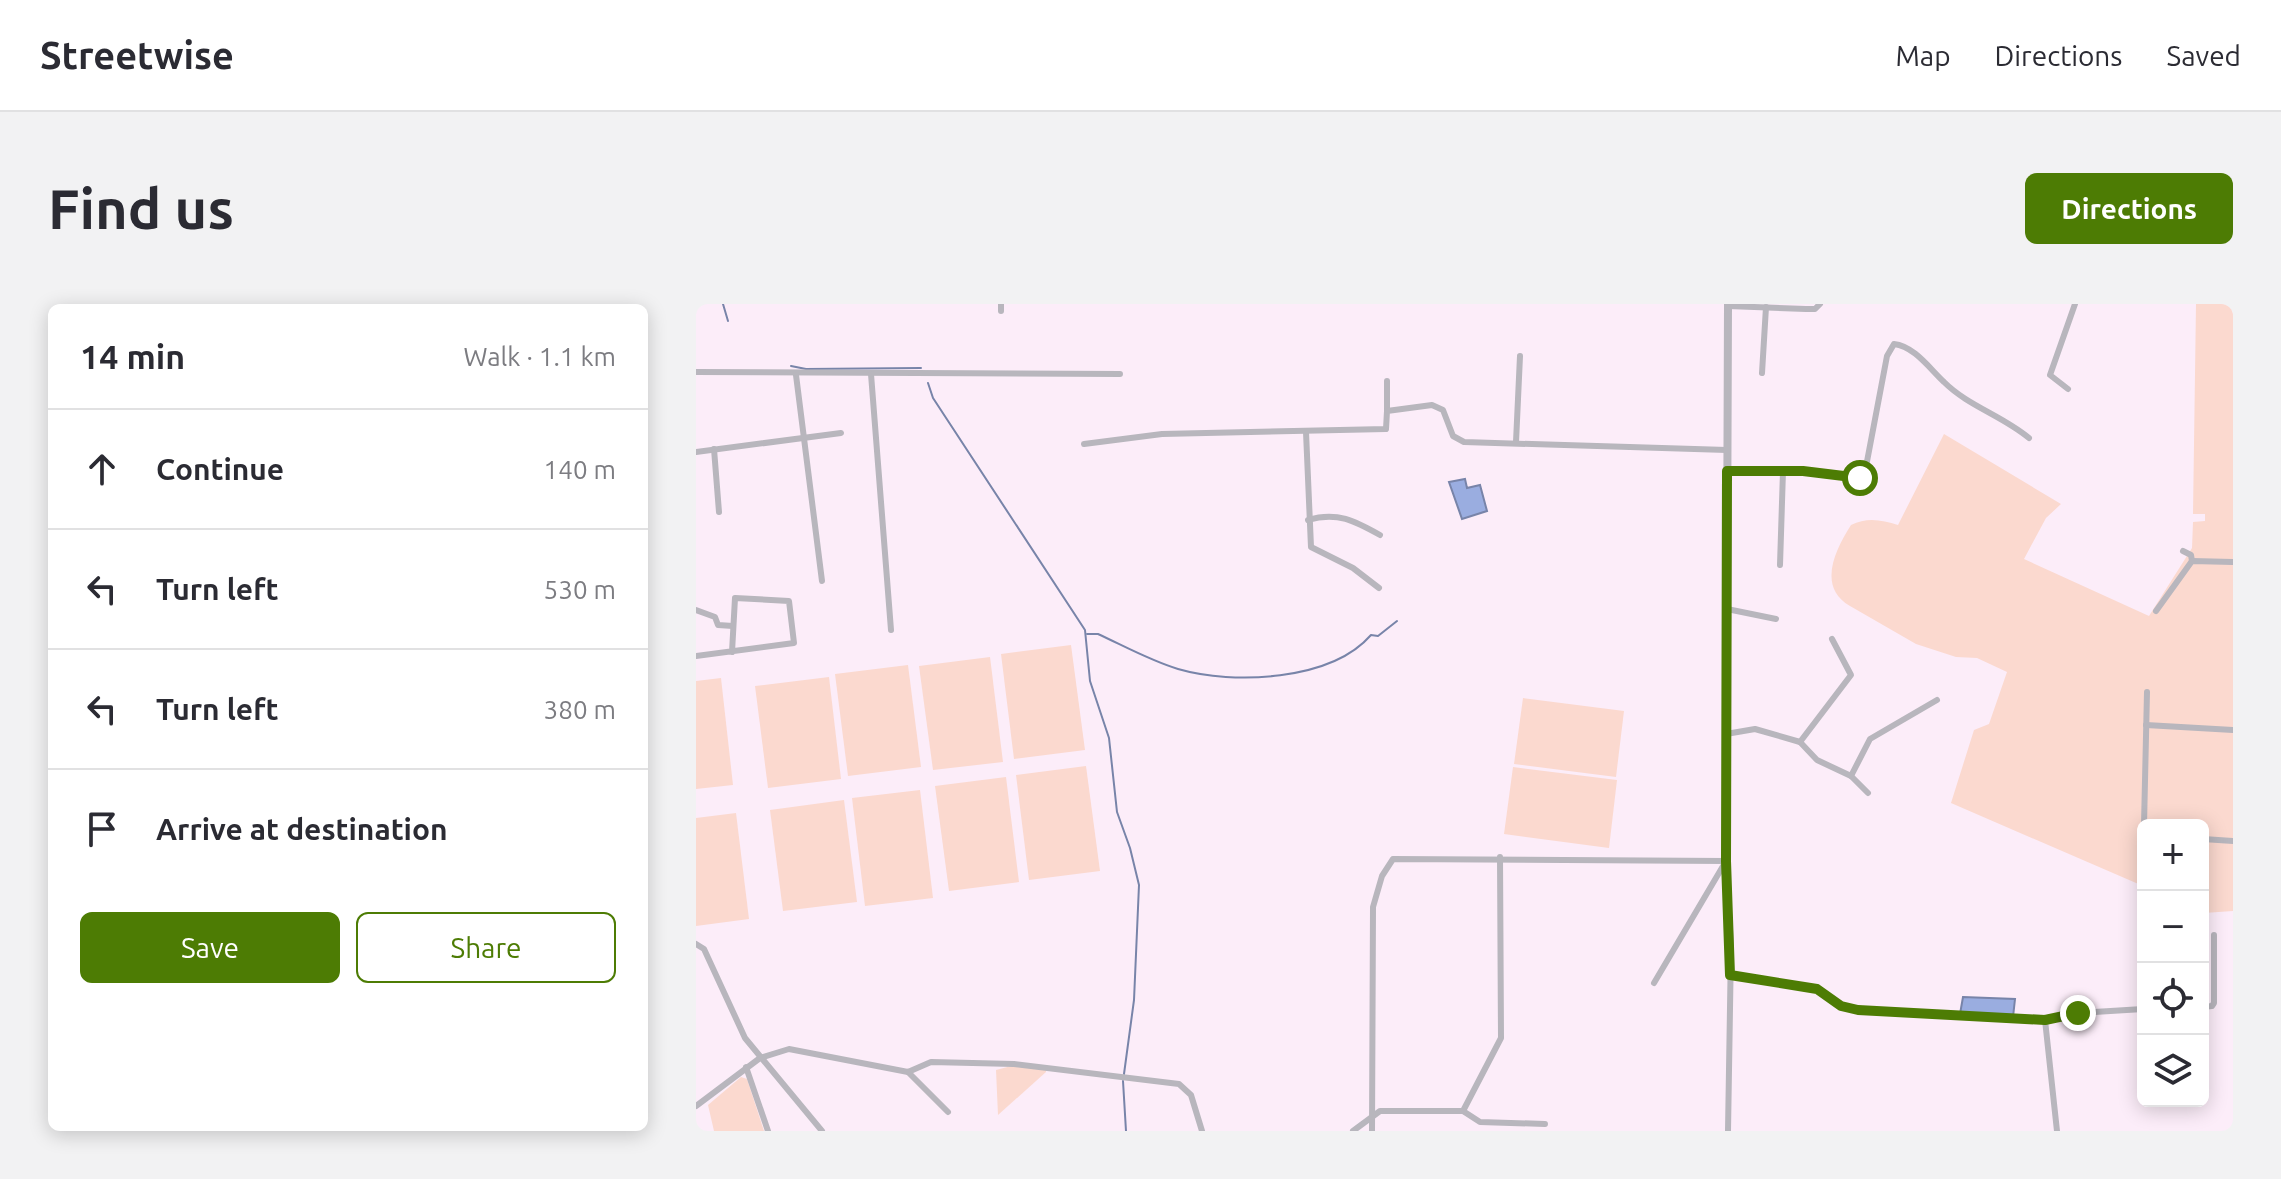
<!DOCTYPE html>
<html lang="en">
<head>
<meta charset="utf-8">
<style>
	:root { --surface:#fff; --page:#f2f2f3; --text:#2b2b33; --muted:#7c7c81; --line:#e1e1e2; --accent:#4d7c04 }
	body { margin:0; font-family:Ubuntu,sans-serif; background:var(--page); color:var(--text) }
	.controls { position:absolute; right:24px; bottom:24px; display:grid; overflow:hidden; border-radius:12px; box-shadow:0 4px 20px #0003 }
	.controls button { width:72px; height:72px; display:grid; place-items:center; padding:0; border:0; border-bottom:2px solid var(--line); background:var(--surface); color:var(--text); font:40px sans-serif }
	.stop { position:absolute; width:24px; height:24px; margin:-18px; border:6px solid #4d7c04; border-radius:50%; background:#fff }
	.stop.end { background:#4d7c04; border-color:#fff; box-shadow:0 2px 8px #0008 }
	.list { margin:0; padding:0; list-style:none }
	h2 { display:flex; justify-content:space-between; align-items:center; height:104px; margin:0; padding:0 32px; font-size:34px }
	h2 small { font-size:26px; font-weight:400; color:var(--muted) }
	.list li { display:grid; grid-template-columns:52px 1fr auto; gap:24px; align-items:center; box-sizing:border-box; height:120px; padding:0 32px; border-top:2px solid var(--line) }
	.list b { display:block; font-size:30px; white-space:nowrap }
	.list em { font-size:26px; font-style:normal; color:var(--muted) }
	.actions { display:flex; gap:16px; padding:24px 32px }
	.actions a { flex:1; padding:18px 0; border:2px solid var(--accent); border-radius:12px; text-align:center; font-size:28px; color:var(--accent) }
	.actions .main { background:var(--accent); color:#fff }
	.icon { flex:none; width:44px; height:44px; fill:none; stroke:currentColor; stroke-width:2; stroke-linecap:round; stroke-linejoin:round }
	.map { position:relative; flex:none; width:1537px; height:827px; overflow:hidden; border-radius:12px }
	header { display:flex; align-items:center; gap:48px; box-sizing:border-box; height:112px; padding:0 40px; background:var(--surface); border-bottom:2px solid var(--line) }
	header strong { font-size:38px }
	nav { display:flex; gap:44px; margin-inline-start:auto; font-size:28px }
	.intro { display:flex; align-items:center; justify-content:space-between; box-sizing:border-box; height:192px; padding:0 48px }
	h1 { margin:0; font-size:56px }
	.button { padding:20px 36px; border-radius:12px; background:var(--accent); color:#fff; font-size:28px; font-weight:700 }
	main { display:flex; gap:48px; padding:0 48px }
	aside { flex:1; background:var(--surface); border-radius:12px; box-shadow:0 4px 20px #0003 }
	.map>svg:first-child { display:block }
	.green { fill:#fbd9cf }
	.water { fill:#9aade0; stroke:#7884a9; stroke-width:2 }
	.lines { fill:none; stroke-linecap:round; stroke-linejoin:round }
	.stream { stroke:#7884a9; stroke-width:2 }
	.minor { stroke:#b8b6bd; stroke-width:6 }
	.tertiary { stroke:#b8b6bd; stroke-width:8 }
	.route { stroke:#4d7c04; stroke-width:10 }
</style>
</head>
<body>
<header>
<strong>Streetwise</strong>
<nav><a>Map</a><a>Directions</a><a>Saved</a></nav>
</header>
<div class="intro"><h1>Find us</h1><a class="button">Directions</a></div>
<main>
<aside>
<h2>14 min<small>Walk · 1.1 km</small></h2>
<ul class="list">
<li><svg class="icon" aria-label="ahead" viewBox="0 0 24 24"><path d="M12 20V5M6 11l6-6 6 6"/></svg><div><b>Continue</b></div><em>140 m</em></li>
<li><svg class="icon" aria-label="left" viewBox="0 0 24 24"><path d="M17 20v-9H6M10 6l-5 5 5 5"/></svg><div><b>Turn left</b></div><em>530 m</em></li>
<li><svg class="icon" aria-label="left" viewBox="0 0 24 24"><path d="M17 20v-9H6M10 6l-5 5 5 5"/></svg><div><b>Turn left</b></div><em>380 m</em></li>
<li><svg class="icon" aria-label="arrive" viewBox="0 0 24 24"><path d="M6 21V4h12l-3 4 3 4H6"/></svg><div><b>Arrive at destination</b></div></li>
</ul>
<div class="actions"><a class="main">Save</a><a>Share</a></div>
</aside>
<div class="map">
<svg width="1537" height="827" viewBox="0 0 1537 827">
	<rect width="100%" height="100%" fill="#fcedf9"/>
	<g class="green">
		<path d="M1500 0H1537V607L1508 609 1507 521H1447V582L1255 499 1278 426 1293 420 1311 368 1281 354 1260 353 1220 340 1154 302C1121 283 1139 246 1155 221 1171 213 1186 216 1202 221L1248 130 1365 200 1350 214 1328 255 1453 312 1496 244 1497 218 1509 217V210H1497Z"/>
		<path d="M375 341 389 446 318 455 305 350Z"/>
		<path d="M294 353 307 458 237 466 223 362Z"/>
		<path d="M212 361 225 463 152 472 139 370Z"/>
		<path d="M133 373 145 475 72 484 59 382Z"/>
		<path d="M25 374 37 481 0 485V377Z"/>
		<path d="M827 394 928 407 920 473 818 460Z"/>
		<path d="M390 462 404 567 333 576 320 471Z"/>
		<path d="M817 463 921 476 913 544 808 530Z"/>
		<path d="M310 473 323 578 253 587 239 482Z"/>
		<path d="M224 486 237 594 169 602 156 494Z"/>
		<path d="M148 496 161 598 87 607 74 506Z"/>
		<path d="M40 509 53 615 0 622V514Z"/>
		<path d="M319 761 350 765V768L302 811 300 766Z"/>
		<path d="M45 773 51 775 68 827H18L12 801Z"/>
	</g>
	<g class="water">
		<path d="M769 175 771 184 784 181 791 207 766 215 753 178Z"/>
		<path d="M1267 693 1319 695 1317 713 1264 710Z"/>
	</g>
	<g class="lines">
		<g class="stream">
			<path d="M27 0 32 17"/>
			<path d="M95 62 110 65 225 64"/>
			<path d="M232 79 237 94 389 326 394 377 413 434 421 508 434 544 443 581 438 696 428 770"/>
			<path d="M391 330H402C428 342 455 357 482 365 537 381 635 377 675 331L682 332 701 317"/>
			<path d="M427 777 430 827"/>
		</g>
		<g class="minor">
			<path d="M305 0V7"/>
			<path d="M1032 2 1110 5H1119L1124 0"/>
			<path d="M0 68 424 70"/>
			<path d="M1066 69 1070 3"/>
			<path d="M175 70 195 326"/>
			<path d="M100 71 126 277"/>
			<path d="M691 77V107"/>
			<path d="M1372 85 1354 71 1379 0"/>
			<path d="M610 128 615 243 657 264 683 284"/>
			<path d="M820 138 824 52"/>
			<path d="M388 140 466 130 690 125 691 107 736 101 747 106 757 132 768 138 1031 146"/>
			<path d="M18 145 23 208"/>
			<path d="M0 148 145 129"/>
			<path d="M1031 167H1107L1164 174 1169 168 1191 52 1198 40C1218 42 1234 65 1248 78 1272 102 1307 112 1333 134"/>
			<path d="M612 216C641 207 659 217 684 231"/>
			<path d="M1487 247 1495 251 1496 257"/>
			<path d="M1084 261 1087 167"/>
			<path d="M1031 305 1080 315"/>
			<path d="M0 306 19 313 22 321 37 322"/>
			<path d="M1460 307 1496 257 1537 258"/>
			<path d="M0 352 98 339 93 297 39 294 36 348"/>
			<path d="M1450 421 1537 426"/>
			<path d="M1030 430 1059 425 1104 438 1121 456 1155 472 1172 489"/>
			<path d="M1104 438 1155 371 1136 335"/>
			<path d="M1155 472 1174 435 1241 396"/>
			<path d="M1448 521 1451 388"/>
			<path d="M1507 535 1537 537"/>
			<path d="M1030 557 1035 643 1032 827"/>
			<path d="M0 640 8 645 49 734 126 827"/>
			<path d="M1034 671 1121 685 1145 702 1162 706 1349 716 1382 709 1447 705"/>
			<path d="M958 679 1030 557"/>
			<path d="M1507 703 1516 702 1518 699V631"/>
			<path d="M1349 716 1361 827"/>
			<path d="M50 763 72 827"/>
			<path d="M212 768 252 808"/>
			<path d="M0 802 64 754 93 745 212 768 235 758 318 760 483 780 495 791 506 827"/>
			<path d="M767 807 805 734 804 553"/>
			<path d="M657 827 684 807H767L784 818 849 820"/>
			<path d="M676 827 677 603 686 572 697 555 1030 557"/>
		</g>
		<path class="tertiary" d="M1030 557 1032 0"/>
	</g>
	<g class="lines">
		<path class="route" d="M1164 174 1107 167H1031L1030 557 1034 671 1121 685 1145 702 1162 706 1349 716 1382 709"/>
	</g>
</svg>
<div class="controls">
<button>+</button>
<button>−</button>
<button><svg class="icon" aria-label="locate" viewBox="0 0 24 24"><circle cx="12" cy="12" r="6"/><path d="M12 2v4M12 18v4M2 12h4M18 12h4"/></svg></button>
<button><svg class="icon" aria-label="layers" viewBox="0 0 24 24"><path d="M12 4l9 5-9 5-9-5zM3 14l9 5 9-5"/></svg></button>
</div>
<div class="stop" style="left:1164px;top:174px"></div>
<div class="stop end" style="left:1382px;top:709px"></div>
</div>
</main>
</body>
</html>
